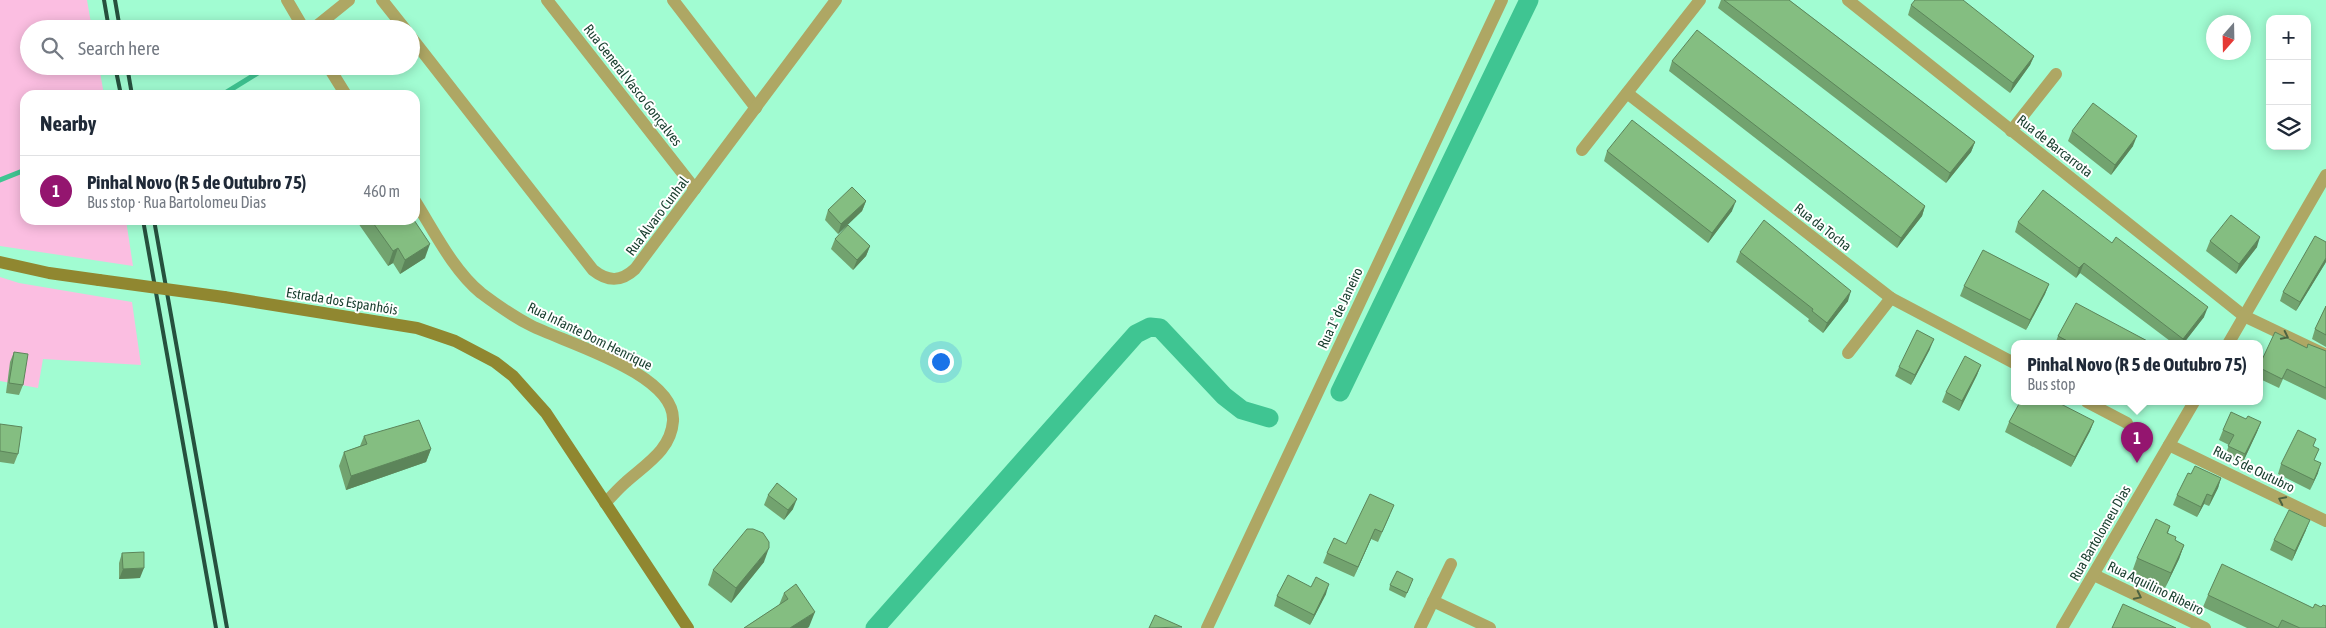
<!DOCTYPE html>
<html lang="en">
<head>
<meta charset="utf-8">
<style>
	:root { --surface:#fff; --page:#f2f2f3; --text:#1f2937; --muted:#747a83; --line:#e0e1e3; --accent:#94156f }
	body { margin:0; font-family:"Asap Condensed",sans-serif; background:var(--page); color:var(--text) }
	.controls { position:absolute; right:15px; top:15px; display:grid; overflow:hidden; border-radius:10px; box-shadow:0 2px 12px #0003 }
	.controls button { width:45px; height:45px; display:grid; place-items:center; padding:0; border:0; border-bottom:1px solid var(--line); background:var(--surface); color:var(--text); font:25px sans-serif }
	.compass { position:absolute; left:2206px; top:15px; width:45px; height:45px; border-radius:50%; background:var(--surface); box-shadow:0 2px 12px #0003; rotate:200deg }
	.you { position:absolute; left:940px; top:361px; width:18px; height:18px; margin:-12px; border:4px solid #fff; border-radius:50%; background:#1a73e8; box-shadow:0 0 0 8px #1a73e833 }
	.badge { display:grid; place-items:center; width:32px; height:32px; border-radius:50%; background:var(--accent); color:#fff; font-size:16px; font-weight:700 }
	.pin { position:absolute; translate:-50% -41px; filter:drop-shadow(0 1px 2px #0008) }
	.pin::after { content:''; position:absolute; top:26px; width:18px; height:15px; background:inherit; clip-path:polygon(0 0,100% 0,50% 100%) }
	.popup { position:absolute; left:2011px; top:340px; width:252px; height:65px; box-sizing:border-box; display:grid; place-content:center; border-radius:10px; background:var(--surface); filter:drop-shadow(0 1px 4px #0005); font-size:16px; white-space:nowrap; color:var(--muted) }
	.popup b { font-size:19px; color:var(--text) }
	.popup::after { content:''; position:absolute; left:50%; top:100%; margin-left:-10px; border:10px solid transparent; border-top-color:var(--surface) }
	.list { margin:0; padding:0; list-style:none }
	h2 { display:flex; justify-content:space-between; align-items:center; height:65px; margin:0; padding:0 20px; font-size:21px }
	h2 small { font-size:16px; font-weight:400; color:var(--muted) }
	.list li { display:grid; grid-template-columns:32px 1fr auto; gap:15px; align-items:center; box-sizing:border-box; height:70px; padding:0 20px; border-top:1px solid var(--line) }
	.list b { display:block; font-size:19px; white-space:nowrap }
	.list p { margin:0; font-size:16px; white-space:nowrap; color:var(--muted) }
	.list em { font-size:16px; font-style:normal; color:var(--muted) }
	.icon { flex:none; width:28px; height:28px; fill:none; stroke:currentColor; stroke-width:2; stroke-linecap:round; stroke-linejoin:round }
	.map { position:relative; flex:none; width:2326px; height:628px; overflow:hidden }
	.search { position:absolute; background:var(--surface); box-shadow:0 2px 12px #0003; left:20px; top:20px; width:400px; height:55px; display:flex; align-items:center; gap:12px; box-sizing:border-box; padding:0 18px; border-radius:28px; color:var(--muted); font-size:19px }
	.panel { position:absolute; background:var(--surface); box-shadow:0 2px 12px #0003; left:20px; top:90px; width:400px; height:135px; border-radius:15px }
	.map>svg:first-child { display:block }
	.green { fill:#fbbee1 }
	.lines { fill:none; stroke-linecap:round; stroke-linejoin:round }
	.stream { stroke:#3fc592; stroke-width:5 }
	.canal { stroke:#3fc592; stroke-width:19 }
	.minor { stroke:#aea764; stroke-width:12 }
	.secondary { stroke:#908730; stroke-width:12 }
	.rail { stroke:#26513e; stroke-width:4 }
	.secondary-bridge { stroke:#908730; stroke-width:12 }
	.wall { fill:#72a36f }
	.shaded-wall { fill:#5c855a }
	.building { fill:#84be81; stroke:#5c855a }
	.oneway { stroke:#4c6341 }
	.labels { text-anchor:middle; stroke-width:4; stroke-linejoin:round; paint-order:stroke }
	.street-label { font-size:14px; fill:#183e2e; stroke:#fff }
</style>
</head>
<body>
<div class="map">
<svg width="2326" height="628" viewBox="0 0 2326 628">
	<rect width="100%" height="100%" fill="#a1fcd2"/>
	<g class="green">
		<path d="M0 0H87L92 29H29V66H99L104 95H25V220H126L133 266 0 246Z"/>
		<path d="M0 277 19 283 132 302 141 365 43 359 38 388 0 381Z"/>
	</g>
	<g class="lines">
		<g class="stream">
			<path d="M222 95 269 66"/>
			<path d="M0 180 25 170"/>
		</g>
		<g class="canal">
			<path d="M1340 392 1529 0"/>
			<path d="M875 628 1136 334 1150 327 1160 328 1224 396 1242 410 1269 418"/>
		</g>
		<g class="minor">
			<path d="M287 0 304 29"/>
			<path d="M382 0 405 29"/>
			<path d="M547 0 695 189"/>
			<path d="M673 0 756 108"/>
			<path d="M1848 0 2244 316 2326 355"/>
			<path d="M313 29 349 0"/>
			<path d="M411 37 593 270C608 282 621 282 635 269L836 0"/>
			<path d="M328 66 346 95"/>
			<path d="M1627 93 1891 298 2014 363"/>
			<path d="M2011 131 2056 74"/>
			<path d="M1582 150 1700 0"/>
			<path d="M415 201C434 231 453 270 481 293 497 305 514 317 532 326 566 343 676 374 673 421 671 450 646 464 626 482 619 488 612 496 605 503"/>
			<path d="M2228 344 2326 175"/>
			<path d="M1848 353 1891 298"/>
			<path d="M2087 402 2127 423"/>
			<path d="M2169 445 2326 521"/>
			<path d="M2094 575 2205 628"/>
			<path d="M1433 601 1490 628"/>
			<path d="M1207 628 1502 0"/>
			<path d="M1420 628 1451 564"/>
			<path d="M2062 628 2194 402"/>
		</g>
		<g class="secondary">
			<path d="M0 262 49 273 99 280"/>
			<path d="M224 297 417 328 455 341 495 362 513 376 546 413 688 628"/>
		</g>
		<g class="rail">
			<path d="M104 0 109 29"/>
			<path d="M115 0 120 29"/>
			<path d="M115 66 121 95"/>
			<path d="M127 66 132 95"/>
			<path d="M143 220 216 628"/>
			<path d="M154 220 227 628"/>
		</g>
		<path class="secondary-bridge" d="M99 280 224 297"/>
	</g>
	<g class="wall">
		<path d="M1721 0H1789L1975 142 1971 152 1946 183 1718 8Z"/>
		<path d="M1911 5 2034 56 2030 65 2010 93 1908 15Z"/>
		<path d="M1672 61 1925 206 1922 216 1897 248 1669 71Z"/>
		<path d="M2072 131 2133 146 2111 175 2068 141Z"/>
		<path d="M1607 151 1732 211 1708 243 1604 161Z"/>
		<path d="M866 201 862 211 838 234 825 220 828 210Z"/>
		<path d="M359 220H414L425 258 400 274 393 263 388 266 358 223Z"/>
		<path d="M2018 222 2112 243 2204 317 2183 344H2174L2080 273 2076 278 2015 232Z"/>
		<path d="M835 239 870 246 866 256 853 270 831 249Z"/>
		<path d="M2210 241 2257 247 2236 274 2206 251Z"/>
		<path d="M1740 252 1848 301 1823 333 1808 321 1809 319 1736 262Z"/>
		<path d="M2326 262 2296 311 2280 301 2283 292Z"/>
		<path d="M2049 284 2045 294 2026 330 1960 296 1964 286Z"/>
		<path d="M2326 306V347L2312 339 2315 329Z"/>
		<path d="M2058 336 2153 344H2055Z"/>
		<path d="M2307 348 2326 351V400L2283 379 2279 388 2260 379V364Z"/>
		<path d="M1930 349 1911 385 1895 376 1899 367Z"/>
		<path d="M14 352 23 385 19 395 6 393 10 362Z"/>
		<path d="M1981 365 1977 375 1959 411 1942 402 1946 392Z"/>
		<path d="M2246 419 2261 422 2257 432 2242 464 2225 456 2229 445 2219 440 2223 430Z"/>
		<path d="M2094 421 2090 431 2071 467 2005 432 2009 422Z"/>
		<path d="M0 424 18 454 14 464 0 462Z"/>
		<path d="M364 436 431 449 426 462 346 490 339 466 344 452 360 446Z"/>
		<path d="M2313 446 2314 460 2318 473 2310 490 2278 474 2281 464Z"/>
		<path d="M2191 474 2221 478 2218 488 2209 506 2204 504 2197 517 2173 505 2177 495Z"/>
		<path d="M768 495 793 509 784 520 764 505Z"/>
		<path d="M1390 515 1378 542 1371 539 1354 577 1323 563 1327 553 1346 544Z"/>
		<path d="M2170 526 2168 533 2175 541 2184 545 2179 559 2165 588 2132 572 2137 558Z"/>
		<path d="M2306 530 2292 561 2270 550 2274 540Z"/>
		<path d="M122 553 140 578 119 579V563Z"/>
		<path d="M764 562 731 603 708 585 713 570Z"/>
		<path d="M1411 584 1405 598 1389 590 1390 585Z"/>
		<path d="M784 593 809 627 807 628H744L779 605Z"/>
		<path d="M1326 594 1310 625 1274 606 1277 596Z"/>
		<path d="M2208 595 2326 628H2247L2203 607Z"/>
	</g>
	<g class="shaded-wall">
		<path d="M2034 56 2030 65 2010 93 2013 83Z"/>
		<path d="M2137 136 2133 146 2111 175 2115 165Z"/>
		<path d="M1975 142 1971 152 1946 183 1950 173Z"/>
		<path d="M866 201 862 211 838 234 841 224Z"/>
		<path d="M1736 201 1732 211 1708 243 1712 233Z"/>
		<path d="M1925 206 1922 216 1897 248 1901 238Z"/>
		<path d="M2260 237 2257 247 2236 274 2239 264Z"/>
		<path d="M430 244 425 258 400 274 405 260Z"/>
		<path d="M870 246 866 256 853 270 857 260Z"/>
		<path d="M398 248 393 263 388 266 393 251Z"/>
		<path d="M2326 258V262L2296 311 2300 302Z"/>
		<path d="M2084 263 2080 273 2076 278 2079 268Z"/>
		<path d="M2049 284 2045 294 2026 330 2030 320Z"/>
		<path d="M1851 291 1848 301 1823 333 1827 323Z"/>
		<path d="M2208 307 2204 317 2183 344H2181L2183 339Z"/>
		<path d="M1934 339 1930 349 1911 385 1915 375Z"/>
		<path d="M1981 365 1977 375 1959 411 1962 401Z"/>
		<path d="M2094 421 2090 431 2071 467 2075 457Z"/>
		<path d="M2261 422 2257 432 2242 464 2245 454Z"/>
		<path d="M431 449 426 462 346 490 351 476Z"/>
		<path d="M2321 463 2318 473 2310 490 2314 480Z"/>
		<path d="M2221 478 2218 488 2209 506 2212 496Z"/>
		<path d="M2207 494 2204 504 2197 517 2201 507Z"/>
		<path d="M797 499 793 509 784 520 788 510Z"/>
		<path d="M2310 520 2306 530 2292 561 2295 551Z"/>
		<path d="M1375 529 1371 539 1354 577 1358 567Z"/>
		<path d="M2184 545 2179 559 2165 588 2171 573Z"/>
		<path d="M769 548 764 562 731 603 736 588Z"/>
		<path d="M144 568 140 578 119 579 123 569Z"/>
		<path d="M1329 584 1326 594 1310 625 1314 615Z"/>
		<path d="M815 612 809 627 807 628H790Z"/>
	</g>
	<g class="building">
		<path d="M1724 0H1789L1975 142 1950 173Z"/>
		<path d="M1915 0H1963L2034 56 2013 83 1911 5Z"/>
		<path d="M1697 30 1925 206 1901 238 1672 61Z"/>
		<path d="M2093 103 2137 136 2115 165 2072 131Z"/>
		<path d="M1632 120 1736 201 1712 233 1607 151Z"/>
		<path d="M852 187 866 201 841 224 828 210Z"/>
		<path d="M2043 190 2112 243 2116 237 2208 307 2183 339 2084 263 2079 268 2018 222Z"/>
		<path d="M2231 215 2260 237 2239 264 2210 241Z"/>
		<path d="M371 220H414L430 244 405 260 398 248 393 251Z"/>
		<path d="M1764 220 1851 291 1827 323 1812 311 1813 309 1740 252Z"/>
		<path d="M848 225 870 246 857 260 835 239Z"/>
		<path d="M2315 236 2326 242V258L2300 302 2283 292Z"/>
		<path d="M1983 250 2049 284 2030 320 1964 286Z"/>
		<path d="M2076 303 2153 344H2073L2058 336Z"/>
		<path d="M2326 306V335L2315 329Z"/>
		<path d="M1917 330 1934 339 1915 375 1899 367Z"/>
		<path d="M2275 332 2307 348 2308 344 2326 351V388L2287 369 2282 379 2260 368V364Z"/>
		<path d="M14 352 28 354 23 385 9 383Z"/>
		<path d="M1965 356 1981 365 1962 401 1946 392Z"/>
		<path d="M2020 402H2057L2094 421 2075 457 2009 422Z"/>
		<path d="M2231 412 2246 419 2248 416 2261 422 2245 454 2228 446 2234 435 2223 430Z"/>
		<path d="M419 420 431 449 351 476 344 452 367 444 364 436Z"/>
		<path d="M0 424 22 427 18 454 0 451Z"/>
		<path d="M2298 430 2316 439 2313 446 2319 449 2314 460 2321 463 2314 480 2281 464Z"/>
		<path d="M2195 466 2221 478 2212 496 2207 494 2201 507 2177 495 2188 473 2191 474Z"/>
		<path d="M777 483 797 499 788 510 768 495Z"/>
		<path d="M1370 494 1394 505 1382 532 1375 529 1358 567 1327 553 1334 538 1346 544Z"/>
		<path d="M2289 510 2310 520 2295 551 2274 540Z"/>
		<path d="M2156 519 2170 526 2167 533 2176 537 2175 540 2184 545 2171 573 2137 558Z"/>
		<path d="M747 529H753L763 533 769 542V548L736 588 713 570Z"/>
		<path d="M144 552V568L123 569 122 553Z"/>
		<path d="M2222 564 2313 608 2315 604 2321 607 2323 605 2326 606V628H2300L2282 620 2278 628 2208 595Z"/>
		<path d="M1397 571 1413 579 1407 593 1390 585Z"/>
		<path d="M1288 575 1311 587 1316 577 1329 584 1314 615 1277 596Z"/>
		<path d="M796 584 815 612 790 628H744L788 599 784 593Z"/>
		<path d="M2123 604 2176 628H2112Z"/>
		<path d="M1155 615 1182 627 1149 628Z"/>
	</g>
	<defs><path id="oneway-chevron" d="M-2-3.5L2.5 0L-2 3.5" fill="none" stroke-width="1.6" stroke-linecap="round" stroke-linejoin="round" transform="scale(1.25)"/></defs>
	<g class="oneway">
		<use href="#oneway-chevron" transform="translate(2285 336) rotate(26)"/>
		<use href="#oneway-chevron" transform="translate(2282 500) rotate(-154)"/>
		<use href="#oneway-chevron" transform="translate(2138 596) rotate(26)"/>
	</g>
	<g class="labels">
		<g class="street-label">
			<text transform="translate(633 85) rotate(52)" y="5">Rua General Vasco Gonçalves</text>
			<text transform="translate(2055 146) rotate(38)" y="5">Rua de Barcarrota</text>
			<text transform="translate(657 216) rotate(-53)" y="5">Rua Álvaro Cunhal</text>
			<text transform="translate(1823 227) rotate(38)" y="5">Rua da Tocha</text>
			<text transform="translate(342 301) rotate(9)" y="5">Estrada dos Espanhóis</text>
			<text transform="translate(1340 308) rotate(-65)" y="5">Rua 1º de Janeiro</text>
			<text transform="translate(590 336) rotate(26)" y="5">Rua Infante Dom Henrique</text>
			<text transform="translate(2254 469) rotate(26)" y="5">Rua 5 de Outubro</text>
			<text transform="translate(2100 533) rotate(-60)" y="5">Rua Bartolomeu Dias</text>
			<text transform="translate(2156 588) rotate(26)" y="5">Rua Aquilino Ribeiro</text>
		</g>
	</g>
</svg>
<div class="controls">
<button>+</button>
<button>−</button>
<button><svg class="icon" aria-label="layers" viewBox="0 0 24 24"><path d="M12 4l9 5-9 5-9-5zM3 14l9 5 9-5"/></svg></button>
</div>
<svg class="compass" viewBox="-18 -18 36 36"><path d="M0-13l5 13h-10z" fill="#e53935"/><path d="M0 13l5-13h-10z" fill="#747a83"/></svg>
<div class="you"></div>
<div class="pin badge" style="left:2137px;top:463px">1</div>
<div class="popup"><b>Pinhal Novo (R 5 de Outubro 75)</b>Bus stop</div>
<div class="search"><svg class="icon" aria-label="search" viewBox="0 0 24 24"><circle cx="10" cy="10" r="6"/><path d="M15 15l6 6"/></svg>Search here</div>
<section class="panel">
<h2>Nearby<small></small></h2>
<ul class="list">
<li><span class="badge">1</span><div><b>Pinhal Novo (R 5 de Outubro 75)</b><p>Bus stop · Rua Bartolomeu Dias</p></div><em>460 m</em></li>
</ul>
</section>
</div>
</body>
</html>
